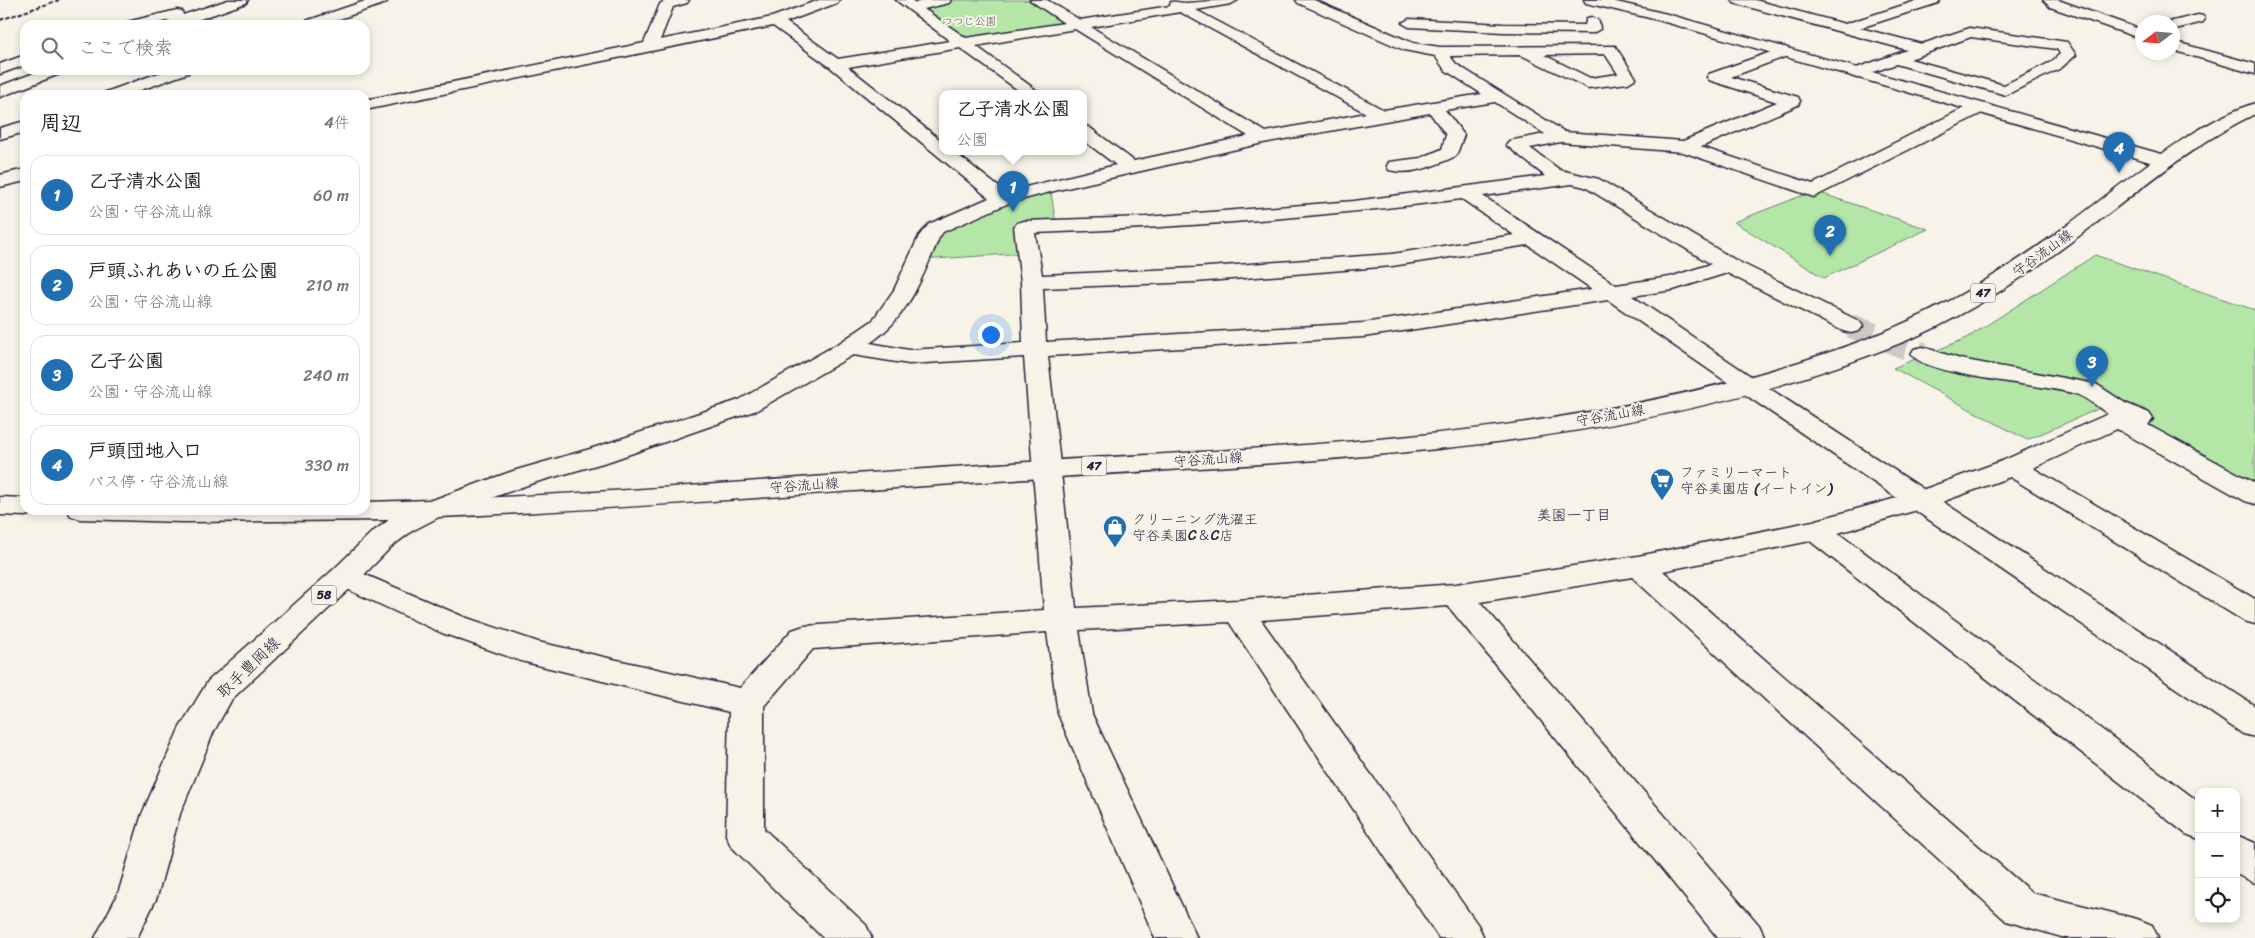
<!DOCTYPE html>
<html lang="ja">
<head>
<meta charset="utf-8">
<style>
	:root { --surface:#fff; --page:#f2f2f2; --text:#222; --muted:#767676; --line:#e0e0e0; --accent:#1f6fb2 }
	body { margin:0; font-family:Sriracha,"Klee One",sans-serif; background:var(--page); color:var(--text) }
	.controls { position:absolute; right:15px; bottom:15px; display:grid; overflow:hidden; border-radius:10px; box-shadow:0 2px 8px #0003 }
	.controls button { width:45px; height:45px; display:grid; place-items:center; padding:0; border:0; border-bottom:1px solid var(--line); background:var(--surface); color:var(--text); font:25px sans-serif }
	.compass { position:absolute; left:2135px; top:15px; width:45px; height:45px; border-radius:50%; background:var(--surface); box-shadow:0 2px 8px #0003; rotate:254deg }
	.you { position:absolute; left:990px; top:334px; width:18px; height:18px; margin:-12px; border:4px solid #fff; border-radius:50%; background:#1a73e8; box-shadow:0 0 0 8px #1a73e833 }
	.badge { display:grid; place-items:center; width:32px; height:32px; border-radius:50%; background:var(--accent); color:#fff; font-size:16px; font-weight:700 }
	.pin { position:absolute; translate:-50% -41px; filter:drop-shadow(0 1px 2px #0008) }
	.pin::after { content:''; position:absolute; top:26px; width:18px; height:15px; background:inherit; clip-path:polygon(0 0,100% 0,50% 100%) }
	.popup { position:absolute; left:939px; top:90px; width:148px; height:65px; box-sizing:border-box; display:grid; place-content:center; border-radius:10px; background:var(--surface); filter:drop-shadow(0 1px 4px #0005); font-size:16px; white-space:nowrap; color:var(--muted) }
	.popup b { font-size:19px; color:var(--text) }
	.popup::after { content:''; position:absolute; left:50%; top:100%; margin-left:-10px; border:10px solid transparent; border-top-color:var(--surface) }
	.list { margin:0; padding:0; list-style:none }
	h2 { display:flex; justify-content:space-between; align-items:center; height:65px; margin:0; padding:0 20px; font-size:21px }
	h2 small { font-size:16px; font-weight:400; color:var(--muted) }
	.list li { display:grid; grid-template-columns:32px 1fr auto; gap:15px; align-items:center; box-sizing:border-box; height:80px; margin:0 10px 10px; padding:0 10px; border:1px solid var(--line); border-radius:15px }
	.list b { display:block; font-size:19px; white-space:nowrap }
	.list p { margin:0; font-size:16px; white-space:nowrap; color:var(--muted) }
	.list em { font-size:16px; font-style:normal; color:var(--muted) }
	.icon { flex:none; width:28px; height:28px; fill:none; stroke:currentColor; stroke-width:2; stroke-linecap:round; stroke-linejoin:round }
	.map { position:relative; flex:none; width:2255px; height:938px; overflow:hidden }
	.search { position:absolute; background:var(--surface); box-shadow:0 2px 8px #0003; left:20px; top:20px; width:350px; height:55px; display:flex; align-items:center; gap:12px; box-sizing:border-box; padding:0 18px; border-radius:15px; color:var(--muted); font-size:19px }
	.panel { position:absolute; background:var(--surface); box-shadow:0 2px 8px #0003; left:20px; top:90px; width:350px; height:425px; border-radius:15px }
	.map>svg:first-child { display:block }
	.green { fill:#b3e6a7; stroke:#6a8471 }
	.lines { fill:none; stroke-linecap:round; stroke-linejoin:round }
	.street-tunnel { stroke:#ccc9c5; stroke-width:24; stroke-dasharray:24 12; stroke-linecap:butt }
	.street-casing { stroke:#22223b; stroke-width:3 }
	.secondary-casing { stroke:#22223b; stroke-width:3 }
	.primary-casing { stroke:#22223b; stroke-width:3 }
	.highway-casing { stroke:#22223b; stroke-width:3 }
	.street { fill:#f7f3e8; fill-rule:evenodd }
	.secondary { fill:#f7f3e8; fill-rule:evenodd }
	.primary { fill:#f7f3e8; fill-rule:evenodd }
	.highway { fill:#f7f3e8; fill-rule:evenodd }
	.rail { stroke:#22223b; stroke-width:2; stroke-dasharray:4.5 2; stroke-linecap:butt }
	.labels { text-anchor:middle; stroke-width:4; stroke-linejoin:round; paint-order:stroke }
	.far-park-label { font-size:11px; fill:#465356; stroke:#f7f3e8 }
	.shield { fill:#f7f3e8; stroke:#62616f; stroke-width:1 }
	.shield-label { font-size:12px; font-weight:bold; fill:#22223b }
	.street-label { font-size:14px; fill:#22223b; stroke:#f7f3e8 }
	.poi-label { font-size:14px; fill:#22223b; stroke:#f7f3e8; text-anchor:start }
	.neighbourhood-label { font-size:15px; fill:#22223b; stroke:#f7f3e8 }
	.near-street-label { font-size:16px; fill:#22223b; stroke:#f7f3e8 }
</style>
</head>
<body>
<div class="map">
<svg width="2255" height="938" viewBox="0 0 2255 938">
	<rect width="100%" height="100%" fill="#f7f3e8"/>
	<filter id="ink" filterUnits="userSpaceOnUse"><feTurbulence type="fractalNoise" baseFrequency=".02" numOctaves="2"/><feDisplacementMap in="SourceGraphic" scale="10" xChannelSelector="R" yChannelSelector="G"/><feConvolveMatrix kernelMatrix="1 2 1 2 8 2 1 2 1" color-interpolation-filters="sRGB"/></filter>
	<g filter="url(#ink)">
		<g class="green">
			<path d="M944 0H1037L1078 25 963 43 914 7Z"/>
			<path d="M1050 186 1056 225 1024 227 1026 253 920 260 936 228Z"/>
			<path d="M1814 191 1928 229 1824 278 1734 222Z"/>
			<path d="M2095 255 2255 310V485L2105 406 2027 440 1893 368 1967 338Z"/>
		</g>
		<g class="lines">
			<path class="street-tunnel" d="M1851 326 1923 354"/>
			<g class="street-casing">
				<g id="street">
					<path d="M368 0H388L386 3 322 25H301L303 22Z"/>
					<path d="M666 0H689L687 3 673 7 660 40 772 17 819 0H839L837 3 786 22 838 59 950 41 896 0H912L915 3 926 0H951L949 3 924 9 966 38 1064 23 1030 0H1047L1080 20 1170 6 1171 2C1177 1 1181 3 1186 3 1204 2 1220 0 1238 0L1231 4 1196 10 1384 110 1482 94 1445 70 1435 56 1404 50 1298 3 1296 0H1314L1413 43 1440 47 1615 46 1636 78 1628 83 1588 88 1521 55 1450 56 1456 64 1565 132 1683 141 1777 102 1709 80 1707 77 1709 74 1785 47 1793 52 1790 55 1731 77 1798 97 1800 101 1798 105 1701 147 1813 184 1972 104H1984L1986 108 1984 112 1814 197 1683 152 1561 142 1530 148 1560 170 1599 179 1737 261 1859 321 1863 326 1859 331 1851 333 1843 331 1727 273 1673 290 1632 296 1758 381 1762 386 1758 391 1749 394 1740 391 1608 300 1363 337 1048 356 1076 608 1238 600 1456 584 1638 556 1813 521 1911 494 2002 461 2108 414C2099 408 2089 399 2079 395 2047 384 1927 377 1911 354L1914 349 1923 347 1960 359 2096 384 2125 403 2149 413 2153 419 2148 425 2255 483V504L2245 501 2117 429 2033 468 2255 599V624L2244 621 2010 477 1931 506 1838 533 2199 802V839L2186 834 1810 541 1663 571 2032 893 2137 919 2152 925 2158 938H2065L2006 921 1632 577 1480 602 1759 925 1765 938H1718L1448 606 1261 620 1478 925 1484 938H1439L1229 622 1079 630 1092 714 1197 938H1155L1058 714 1047 632 813 649 764 706V829L866 925 872 938H823L731 846 726 835 729 712 521 661 442 633 334 583 330 576 334 569 345 566 464 617 538 642 740 688 792 630 804 626 1044 610 1024 357 909 364 853 355 757 410 610 461 533 483 444 515 434 518 424 515 420 509 424 503 513 471 590 449 739 400 841 342 872 321 894 290 919 236 929 224 989 198 830 67 773 26 365 110V100L644 43 660 4ZM1180 12 1366 113 1266 132 1091 27ZM1075 29 1248 136 1134 161 1089 127 1083 126V140L1116 165 1005 192 953 151H943V142L848 67 960 48 1022 93H1040L976 46ZM1605 54 1618 74 1590 78 1544 55ZM1495 102 1545 134 1509 141 1506 145 1545 176 1354 201 1146 217 1024 221 1017 223 1014 227 1021 282 1023 343 909 350 870 343C908 318 922 278 939 238L943 232 1009 203 1054 191 1263 143 1430 113 1446 135 1442 149 1421 158 1389 162 1387 166 1389 170C1412 176 1436 165 1456 156L1464 135 1445 110ZM1572 184 1585 187 1711 264 1670 277 1616 285 1483 196ZM1462 199 1514 235 1392 254 1195 268 1042 275 1035 233C1178 228 1320 217 1462 199ZM1528 245 1592 289 1363 323 1046 342 1043 288 1195 282 1392 266Z"/>
					<path d="M1732 0H1755L1845 24 1919 0H1940L1938 3 1860 28 1922 44 1970 28 2067 42 2076 55 2061 68 2006 95 1896 64 1857 78 1851 76 1849 73 1851 70 1907 50 1734 3ZM1971 37 2057 49 2060 54 2051 62 2004 85 1910 59Z"/>
					<path d="M2043 0H2058L2142 30V39L2050 7Z"/>
					<path d="M2198 15 2203 16 2205 19 2203 22 2172 30V22H2169Z"/>
					<path d="M1592 17 1599 21 1600 29 1593 33 1503 32 1409 27 1402 23 1409 19 1503 24 1585 25 1587 18Z"/>
					<path d="M2172 41 2255 64V74L2172 50Z"/>
					<path d="M167 70H190L188 73 127 95H104L106 92Z"/>
					<path d="M25 121V132L0 139V128Z"/>
					<path d="M25 169V181L0 187V175Z"/>
					<path d="M2236 835 2255 843V883L2236 874Z"/>
				</g>
			</g>
			<g class="secondary-casing">
				<g id="secondary">
					<path d="M1584 0H1608L1667 14 2172 157 2175 161 2172 165H2160L1658 20 1586 3Z"/>
					<path d="M1749 378 1758 381 2255 706V737L2243 734 1740 391 1736 386 1740 381Z"/>
				</g>
			</g>
			<g class="primary-casing">
				<g id="primary">
					<path d="M2255 103V114C2203 139 2158 175 2113 210 2047 261 1981 310 1903 342 1636 451 1343 458 1058 477 852 490 646 508 439 517L412 531 391 547 356 583 232 699 214 731 180 814 157 897 137 938H95L118 894 142 814 179 729 208 681 334 569 371 533 389 520 183 522 81 519 71 516 67 510H365V502C586 497 807 476 1028 462 1297 445 1572 440 1830 352 1922 321 1987 284 2065 227 2121 186 2189 125 2255 103Z"/>
					<path d="M0 497 25 498V510H37L35 513 25 516 0 515Z"/>
				</g>
			</g>
			<g class="highway-casing">
				<g id="highway">
					<path d="M228 0H248L246 3 183 25H162L170 20 149 25H125L127 22 177 10 182 11 183 15Z"/>
					<path d="M25 55V65L0 74V64Z"/>
					<path d="M42 70H64L62 73 0 97V86Z"/>
				</g>
			</g>
			<use href="#street" class="street"/>
			<use href="#secondary" class="secondary"/>
			<use href="#primary" class="primary"/>
			<use href="#highway" class="highway"/>
			<path class="rail" d="M0 20 59 0"/>
		</g>
	</g>
	<defs>
		<g id="supermarket-pin" transform="scale(1.25)"><path d="M0 17L-7.5 6A9.5 9.5 0 1 1 7.5 6Z" fill="#1f6fb2" stroke="#f7f3e8"/><path d="M-6-5.5h2.5l.6 2H6L4.5 2H-2.5L-4.4-4H-6ZM-1.5 3.2a1.3 1.3 0 1 0 .1 0ZM3 3.2a1.3 1.3 0 1 0 .1 0Z" fill="#fff"/></g>
		<g id="shop-pin" transform="scale(1.25)"><path d="M0 17L-7.5 6A9.5 9.5 0 1 1 7.5 6Z" fill="#1f6fb2" stroke="#f7f3e8"/><path d="M-5-2.5h2.3a2.7 3.5 0 0 1 5.4 0H5L5.5 6h-11ZM-1.5-2.5h3a1.5 2.3 0 0 0-3 0Z" fill="#fff"/></g>
	</defs>
	<g fill-rule="evenodd">
		<use href="#supermarket-pin" x="1662" y="480"/>
		<use href="#shop-pin" x="1115" y="527"/>
	</g>
	<g class="labels">
		<g class="far-park-label">
			<text x="969" y="25">つつじ公園</text>
		</g>
		<g class="shield">
			<rect x="1970.5" y="283.5" width="25" height="19" rx="4"/>
			<rect x="1081.5" y="456.5" width="25" height="19" rx="4"/>
			<rect x="311.5" y="585.5" width="25" height="19" rx="4"/>
		</g>
		<g class="shield-label">
			<text x="1983" y="297">47</text>
			<text x="1094" y="470">47</text>
			<text x="324" y="599">58</text>
		</g>
		<g class="street-label">
			<text transform="translate(2042 253) rotate(-36)" y="5">守谷流山線</text>
			<text transform="translate(1610 415) rotate(-10)" y="5">守谷流山線</text>
			<text transform="translate(1208 459) rotate(-4)" y="5">守谷流山線</text>
			<text transform="translate(804 485) rotate(-4)" y="5">守谷流山線</text>
		</g>
		<g class="poi-label">
			<text x="1680" y="477">ファミリーマート<tspan x="1680" dy="16">守谷美園店 (イートイン)</tspan></text>
			<text x="1132" y="524">クリーニング洗濯王<tspan x="1132" dy="16">守谷美園C＆C店</tspan></text>
		</g>
		<g class="neighbourhood-label">
			<text x="1574" y="520">美園一丁目</text>
		</g>
		<g class="near-street-label">
			<text transform="translate(248 667) rotate(-44)" y="6">取手豊岡線</text>
		</g>
	</g>
</svg>
<div class="controls">
<button>+</button>
<button>−</button>
<button><svg class="icon" aria-label="locate" viewBox="0 0 24 24"><circle cx="12" cy="12" r="6"/><path d="M12 2v4M12 18v4M2 12h4M18 12h4"/></svg></button>
</div>
<svg class="compass" viewBox="-18 -18 36 36"><path d="M0-13l5 13h-10z" fill="#e53935"/><path d="M0 13l5-13h-10z" fill="#767676"/></svg>
<div class="you"></div>
<div class="pin badge" style="left:1013px;top:212px">1</div>
<div class="popup"><b>乙子清水公園</b>公園</div>
<div class="pin badge" style="left:1830px;top:256px">2</div>
<div class="pin badge" style="left:2092px;top:387px">3</div>
<div class="pin badge" style="left:2119px;top:173px">4</div>
<div class="search"><svg class="icon" aria-label="search" viewBox="0 0 24 24"><circle cx="10" cy="10" r="6"/><path d="M15 15l6 6"/></svg>ここで検索</div>
<section class="panel">
<h2>周辺<small>4件</small></h2>
<ul class="list">
<li><span class="badge">1</span><div><b>乙子清水公園</b><p>公園 · 守谷流山線</p></div><em>60 m</em></li>
<li><span class="badge">2</span><div><b>戸頭ふれあいの丘公園</b><p>公園 · 守谷流山線</p></div><em>210 m</em></li>
<li><span class="badge">3</span><div><b>乙子公園</b><p>公園 · 守谷流山線</p></div><em>240 m</em></li>
<li><span class="badge">4</span><div><b>戸頭団地入口</b><p>バス停 · 守谷流山線</p></div><em>330 m</em></li>
</ul>
</section>
</div>
</body>
</html>
